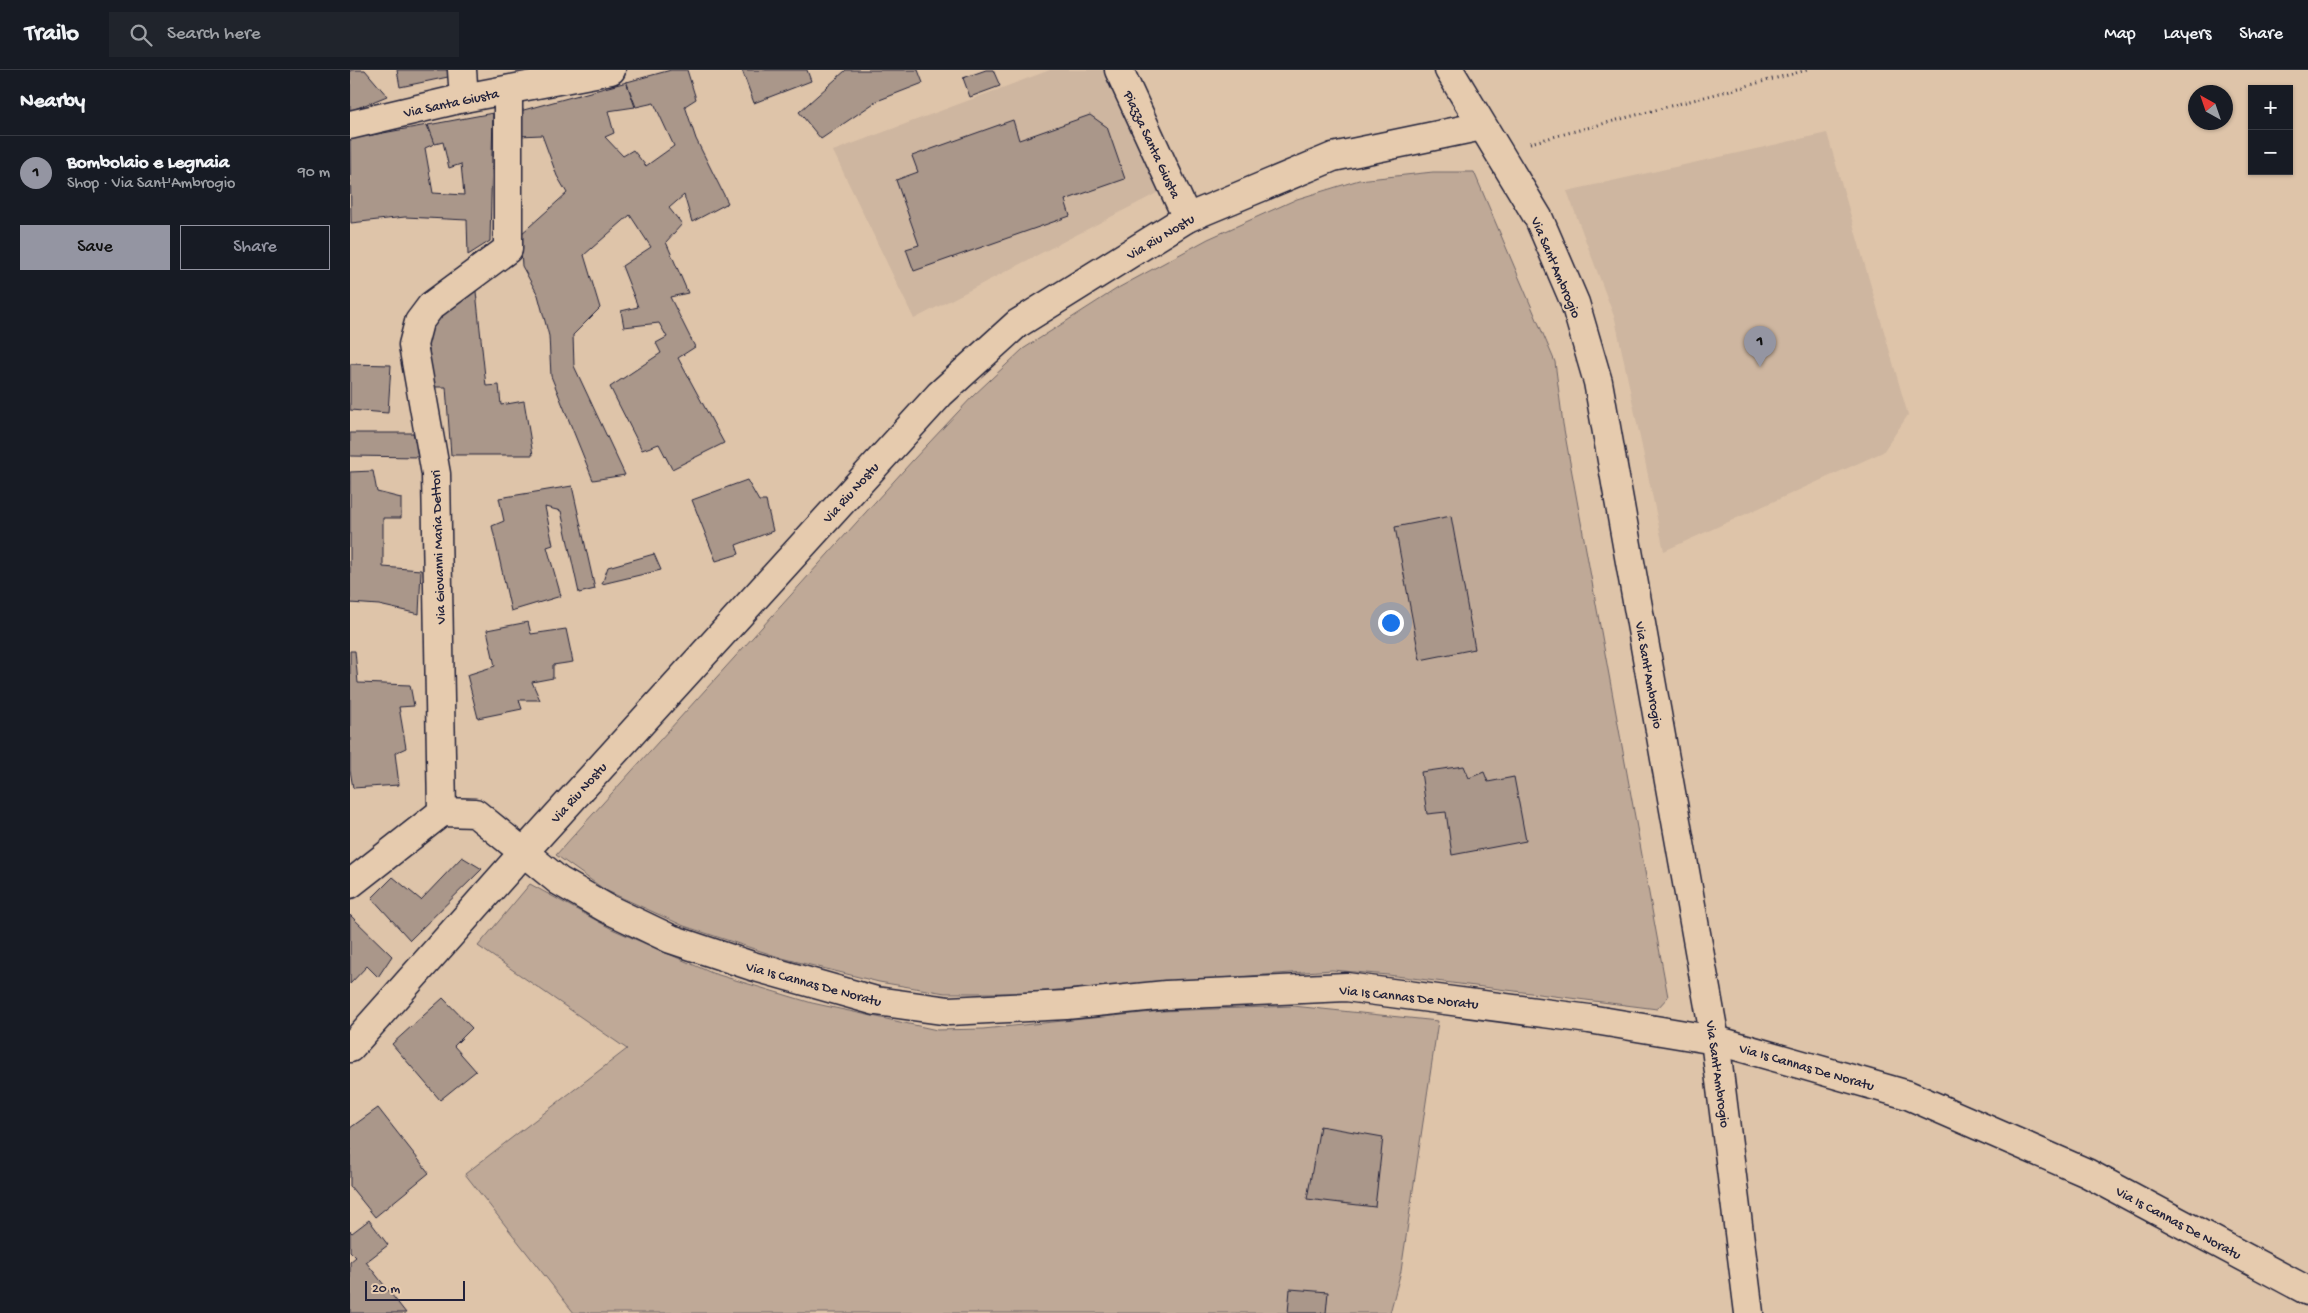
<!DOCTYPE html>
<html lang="en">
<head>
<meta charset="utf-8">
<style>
	:root { --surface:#171b24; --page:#20242c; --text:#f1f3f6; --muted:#9ea1a6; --line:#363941; --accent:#9495a2 }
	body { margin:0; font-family:"Gochi Hand",sans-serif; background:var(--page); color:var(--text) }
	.controls { position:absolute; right:15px; top:15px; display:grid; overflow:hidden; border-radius:0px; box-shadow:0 1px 4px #0004 }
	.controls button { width:45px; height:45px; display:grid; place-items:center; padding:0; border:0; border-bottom:1px solid var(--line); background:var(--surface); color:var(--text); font:25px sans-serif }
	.compass { position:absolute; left:1838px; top:15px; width:45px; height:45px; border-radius:50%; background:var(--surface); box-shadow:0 1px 4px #0004; rotate:320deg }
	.scale { position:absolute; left:15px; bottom:12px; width:100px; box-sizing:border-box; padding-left:5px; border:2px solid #22223b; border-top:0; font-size:14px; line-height:18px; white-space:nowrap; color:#22223b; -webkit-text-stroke:4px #e6cbae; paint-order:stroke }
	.you { position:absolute; left:1040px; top:552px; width:18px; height:18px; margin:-12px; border:4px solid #fff; border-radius:50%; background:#1a73e8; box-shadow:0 0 0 8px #1a73e833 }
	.badge { display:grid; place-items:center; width:32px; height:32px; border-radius:50%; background:var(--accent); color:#111; font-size:16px; font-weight:700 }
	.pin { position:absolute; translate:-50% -41px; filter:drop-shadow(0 1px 2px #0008) }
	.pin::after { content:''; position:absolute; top:26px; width:18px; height:15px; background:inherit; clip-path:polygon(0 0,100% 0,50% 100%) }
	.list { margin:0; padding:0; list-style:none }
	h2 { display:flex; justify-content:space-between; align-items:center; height:65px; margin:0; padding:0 20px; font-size:21px }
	h2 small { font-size:16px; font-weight:400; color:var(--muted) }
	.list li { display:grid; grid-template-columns:32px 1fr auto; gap:15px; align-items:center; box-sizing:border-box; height:75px; padding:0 20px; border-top:1px solid var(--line) }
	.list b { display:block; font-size:19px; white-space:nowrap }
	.list p { margin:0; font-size:16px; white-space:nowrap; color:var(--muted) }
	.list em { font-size:16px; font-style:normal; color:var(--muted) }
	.actions { display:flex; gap:10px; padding:15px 20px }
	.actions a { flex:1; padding:11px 0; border:1px solid var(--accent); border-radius:0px; text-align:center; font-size:18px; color:var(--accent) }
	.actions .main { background:var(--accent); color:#111 }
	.icon { flex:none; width:28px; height:28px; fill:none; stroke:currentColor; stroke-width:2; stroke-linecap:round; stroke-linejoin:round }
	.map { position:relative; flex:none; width:1958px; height:1243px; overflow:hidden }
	header { display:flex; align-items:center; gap:30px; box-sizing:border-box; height:70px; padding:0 25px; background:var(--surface); border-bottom:1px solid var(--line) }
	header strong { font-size:24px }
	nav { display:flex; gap:28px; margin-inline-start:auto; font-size:18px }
	.search { width:350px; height:45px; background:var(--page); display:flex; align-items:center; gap:12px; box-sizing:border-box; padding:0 18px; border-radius:0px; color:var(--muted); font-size:19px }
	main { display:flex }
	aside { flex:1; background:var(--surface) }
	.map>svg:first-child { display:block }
	.built { fill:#ceb6a0 }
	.green { fill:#bfa997; stroke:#706669 }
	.building { fill:#aa978a; stroke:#22223b; fill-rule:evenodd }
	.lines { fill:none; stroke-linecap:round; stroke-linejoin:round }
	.street-casing { stroke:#22223b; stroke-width:31 }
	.secondary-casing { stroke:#22223b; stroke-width:31 }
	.path { stroke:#22223b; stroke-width:3; stroke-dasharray:1 4; stroke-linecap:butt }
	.street { stroke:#e6cbae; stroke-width:28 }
	.secondary { stroke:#e6cbae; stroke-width:28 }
	.labels { text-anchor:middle; stroke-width:4; stroke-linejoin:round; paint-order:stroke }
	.street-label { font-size:14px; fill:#22223b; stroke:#e6cbae }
</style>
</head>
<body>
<header>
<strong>Trailo</strong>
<div class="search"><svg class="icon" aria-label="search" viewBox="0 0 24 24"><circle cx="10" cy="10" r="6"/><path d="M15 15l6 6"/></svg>Search here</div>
<nav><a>Map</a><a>Layers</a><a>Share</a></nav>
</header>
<main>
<aside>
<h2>Nearby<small></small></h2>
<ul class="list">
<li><span class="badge">1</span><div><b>Bombolaio e Legnaia</b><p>Shop · Via Sant'Ambrogio</p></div><em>90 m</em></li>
</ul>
<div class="actions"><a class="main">Save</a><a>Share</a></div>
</aside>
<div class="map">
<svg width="1958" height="1243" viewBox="0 0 1958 1243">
	<rect width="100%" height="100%" fill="#dec4a9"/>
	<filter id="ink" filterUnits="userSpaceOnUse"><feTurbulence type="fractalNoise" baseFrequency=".02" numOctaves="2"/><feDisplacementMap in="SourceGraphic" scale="10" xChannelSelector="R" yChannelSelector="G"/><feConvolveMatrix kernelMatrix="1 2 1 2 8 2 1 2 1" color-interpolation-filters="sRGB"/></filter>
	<g filter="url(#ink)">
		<g class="built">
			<path d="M700 0H754L811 121 564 249 483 81Z"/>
			<path d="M1477 63 1558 345 1533 382 1314 481 1265 249 1217 121Z"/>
		</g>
		<g class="green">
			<path d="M1083 102H1124L1205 292 1213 354 1318 927 1307 939 1038 905 982 900 667 923H595L529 912 432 888 334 856 255 820 206 785 563 390 623 326 673 279 768 218 858 169 947 129 1009 110Z"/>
			<path d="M180 814 262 859 362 903 462 933 587 960 633 959 813 941 943 936 1088 951 1051 1201 1040 1243H224L115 1104 277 979 128 876Z"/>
		</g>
		<g class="building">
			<path d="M0 0H15L37 26 0 41Z"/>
			<path d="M47 0H98V7L50 17Z"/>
			<path d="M321 0H337L346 29 335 36 346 69 378 133 342 152 334 125 319 138 332 154 316 172 338 223 320 227 345 277 328 288 374 373 322 399 309 374 292 380 260 317 311 283 306 273 317 267 309 253 274 257 271 241 288 237 272 196 301 177 280 145 234 185 250 238 223 265 224 296 275 405 243 410 201 306 199 266 188 225 172 196 170 165 217 123 207 106 192 65 169 66 170 41ZM276 11 286 37 304 33 324 76 296 96 283 80 273 86 255 67 264 63 258 41 285 37Z"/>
			<path d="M392 0H457L461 11 404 33Z"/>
			<path d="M496 0H568L573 13 527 31 471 69 449 42Z"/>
			<path d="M636 0H643L650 16 620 27 613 8Z"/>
			<path d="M143 43 140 171 118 185 117 150 55 147 1 153 0 69 77 55 84 74 75 78 83 123 114 125 111 94 99 98 93 72 85 74 78 55Z"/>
			<path d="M740 45 757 57 775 109 715 130 720 146 564 201 556 179 569 175 546 110 568 102 562 86 663 50 669 70Z"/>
			<path d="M125 212 136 316 149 315 151 335 174 331 183 385H101L96 317H83L76 256Z"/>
			<path d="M0 294 41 295 38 343 0 340Z"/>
			<path d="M0 363H63L70 387 0 386Z"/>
			<path d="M23 401 27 422 51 428V448H33V497L71 500 69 544 29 535 0 533V402Z"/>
			<path d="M397 410 409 431H416L423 461 386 475 389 484 366 491 342 430Z"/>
			<path d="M222 416 245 519 229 523 211 441 195 437 203 475 197 477 211 526 161 541 142 456 154 451 149 428Z"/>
			<path d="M1101 446 1125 579 1070 590 1045 457Z"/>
			<path d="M304 484 311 500 252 514 258 497Z"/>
			<path d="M178 552 181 564 216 559 223 592 203 595V608L182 612 190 630H169L172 639 128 648 117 605 145 596 137 560Z"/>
			<path d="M0 581H5L8 613 60 615 64 636 49 637 56 678 45 683 49 715 3 718 0 700Z"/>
			<path d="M1114 696 1119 708 1134 702 1138 712 1164 707 1176 771 1102 785 1096 742 1077 744 1071 702Z"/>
			<path d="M112 787 132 799 60 870 22 828 43 807 71 830Z"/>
			<path d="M0 845 42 886 28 907 17 896 0 914Z"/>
			<path d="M93 928 122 958 104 976 126 1001 90 1030 42 974Z"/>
			<path d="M28 1038 79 1103 25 1147 0 1116V1058Z"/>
			<path d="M970 1056 1033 1067 1025 1137 957 1129Z"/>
			<path d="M19 1150 38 1175 16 1192 56 1243H0V1192L6 1187 0 1181V1161L2 1163Z"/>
			<path d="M940 1219 978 1222 976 1243H938Z"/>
		</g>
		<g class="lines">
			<g class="street-casing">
				<g id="street">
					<path d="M112 0 114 28"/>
					<path d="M92 742 125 743 209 811 256 838 321 869 402 896 526 931 599 941 716 935 816 925 996 917 1239 949 1365 970 1558 1025 1737 1103 1958 1221"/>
					<path d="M92 742 86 404 63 275 69 252 81 236 158 179V20"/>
					<path d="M0 814 92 742"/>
					<path d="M0 978 173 783 590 324 667 254 837 148"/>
				</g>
			</g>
			<g class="secondary-casing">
				<g id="secondary">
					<path d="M769 0 837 148 983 87 1132 56"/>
					<path d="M1099 0 1189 149 1225 233 1248 312 1365 970 1399 1243"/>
					<path d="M0 55 114 28 261 0"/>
				</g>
			</g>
			<path class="path" d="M1180 73 1457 0"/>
			<use href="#street" class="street"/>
			<use href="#secondary" class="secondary"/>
		</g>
	</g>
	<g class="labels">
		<g class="street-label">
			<text transform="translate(101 32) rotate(-12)" y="5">Via Santa Giusta</text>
			<text transform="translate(803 74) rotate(65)" y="5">Piazza Santa Giusta</text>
			<text transform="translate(810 166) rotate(-31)" y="5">Via Riu Nostu</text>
			<text transform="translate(1207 197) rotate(67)" y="5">Via Sant'Ambrogio</text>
			<text transform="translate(500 422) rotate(-48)" y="5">Via Riu Nostu</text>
			<text transform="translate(87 477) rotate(-92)" y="5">Via Giovanni Maria Dettori</text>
			<text transform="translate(1300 605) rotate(80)" y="5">Via Sant'Ambrogio</text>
			<text transform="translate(228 722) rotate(-48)" y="5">Via Riu Nostu</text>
			<text transform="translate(464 913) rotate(15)" y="5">Via Is Cannas De Noratu</text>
			<text transform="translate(1059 926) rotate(6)" y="5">Via Is Cannas De Noratu</text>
			<text transform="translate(1457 996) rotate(16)" y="5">Via Is Cannas De Noratu</text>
			<text transform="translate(1369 1004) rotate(82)" y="5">Via Sant'Ambrogio</text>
			<text transform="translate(1829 1152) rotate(28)" y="5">Via Is Cannas De Noratu</text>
		</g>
	</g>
</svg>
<div class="controls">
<button>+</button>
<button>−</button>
</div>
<svg class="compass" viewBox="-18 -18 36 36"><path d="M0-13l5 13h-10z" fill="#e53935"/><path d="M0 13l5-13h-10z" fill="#9ea1a6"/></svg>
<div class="scale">20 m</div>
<div class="you"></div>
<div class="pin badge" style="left:1410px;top:297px">1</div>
</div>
</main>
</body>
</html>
